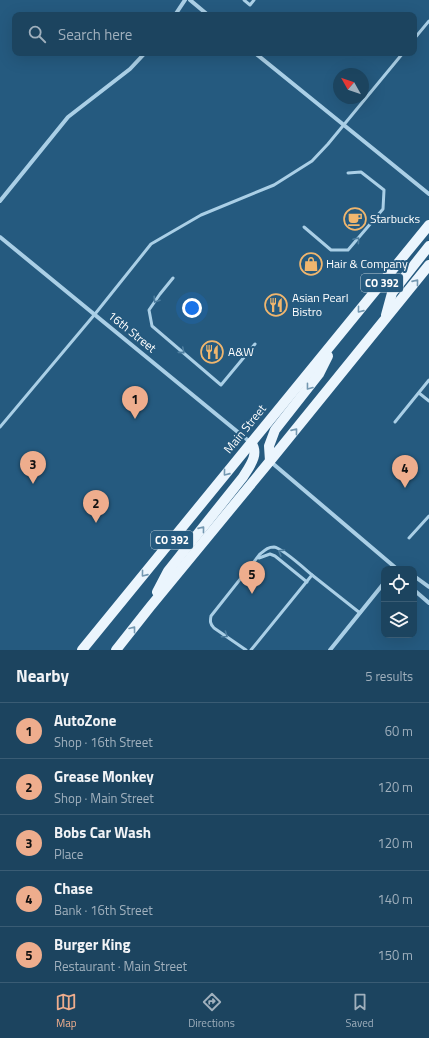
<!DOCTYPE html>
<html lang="en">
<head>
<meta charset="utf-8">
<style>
	:root { --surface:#1c445f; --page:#294e68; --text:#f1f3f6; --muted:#a0b0bd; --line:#3a5c74; --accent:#eead8d }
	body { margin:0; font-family:"Titillium Web",sans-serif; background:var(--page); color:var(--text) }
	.controls { position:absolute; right:12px; bottom:12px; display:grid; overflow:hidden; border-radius:8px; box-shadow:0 4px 16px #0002 }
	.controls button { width:36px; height:36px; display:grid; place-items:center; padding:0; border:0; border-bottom:1px solid var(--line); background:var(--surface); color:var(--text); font:20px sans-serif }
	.compass { position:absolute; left:333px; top:68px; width:36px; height:36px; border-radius:50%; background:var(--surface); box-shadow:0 4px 16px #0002; rotate:310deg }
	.you { position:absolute; left:192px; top:308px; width:14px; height:14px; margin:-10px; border:3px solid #fff; border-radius:50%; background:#1a73e8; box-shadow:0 0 0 6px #1a73e833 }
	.badge { display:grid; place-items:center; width:26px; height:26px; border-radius:50%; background:var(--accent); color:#111; font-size:13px; font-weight:700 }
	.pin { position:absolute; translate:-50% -33px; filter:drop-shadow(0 1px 2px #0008) }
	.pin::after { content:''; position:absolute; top:21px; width:14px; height:12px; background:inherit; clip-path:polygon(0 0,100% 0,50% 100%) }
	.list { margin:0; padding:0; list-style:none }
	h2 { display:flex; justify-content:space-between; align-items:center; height:52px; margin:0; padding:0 16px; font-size:17px }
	h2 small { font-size:13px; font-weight:400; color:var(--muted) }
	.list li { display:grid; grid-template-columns:26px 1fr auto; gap:12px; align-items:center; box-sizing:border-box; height:56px; padding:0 16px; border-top:1px solid var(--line) }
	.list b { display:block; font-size:15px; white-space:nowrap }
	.list p { margin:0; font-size:13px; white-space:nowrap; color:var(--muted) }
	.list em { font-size:13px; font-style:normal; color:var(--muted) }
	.icon { flex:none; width:22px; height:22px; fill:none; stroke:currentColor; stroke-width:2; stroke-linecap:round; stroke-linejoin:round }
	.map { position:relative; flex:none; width:429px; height:650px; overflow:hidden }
	.search { position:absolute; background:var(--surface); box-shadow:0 4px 16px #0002; left:12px; right:12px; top:12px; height:44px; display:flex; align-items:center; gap:10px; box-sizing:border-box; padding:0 14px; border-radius:8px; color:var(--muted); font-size:15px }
	.sheet { height:332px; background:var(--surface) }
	nav { display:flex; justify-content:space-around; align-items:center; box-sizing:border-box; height:56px; border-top:1px solid var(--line); background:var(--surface); font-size:11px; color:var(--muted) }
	nav a { display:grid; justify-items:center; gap:2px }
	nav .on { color:var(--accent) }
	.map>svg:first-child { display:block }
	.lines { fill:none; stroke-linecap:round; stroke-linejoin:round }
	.lane { stroke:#aacfe6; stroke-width:3 }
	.street { stroke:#aacfe6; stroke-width:4 }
	.primary { stroke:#ebf5fd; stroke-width:10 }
	.oneway { stroke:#4d7d9e }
	.oneway2 { stroke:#7498b1 }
	.labels { text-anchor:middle; stroke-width:4; stroke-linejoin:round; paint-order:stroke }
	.shield { fill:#255a7f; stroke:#beced9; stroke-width:1 }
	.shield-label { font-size:11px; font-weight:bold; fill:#fff }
	.poi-label { font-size:12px; fill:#fff; stroke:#255a7f; text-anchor:start }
	.street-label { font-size:12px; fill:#fff; stroke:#255a7f }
</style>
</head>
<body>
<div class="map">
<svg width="429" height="650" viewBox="0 0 429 650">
	<rect width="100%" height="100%" fill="#255a7f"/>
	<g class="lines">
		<g class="lane">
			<path d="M244 0 250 5 254 0"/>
			<path d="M414 39 429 21"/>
			<path d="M304 227 331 250H348L383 209 384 190 361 172 348 173"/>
			<path d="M173 278 160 294 149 310 152 326 221 385 255 344"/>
			<path d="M419 393 429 401"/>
			<path d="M395 422 429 380"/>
			<path d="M0 427 95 314 151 244 201 215 274 185 312 161 328 144 403 53"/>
			<path d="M409 538 429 516"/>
			<path d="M259 558 270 554 275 556 307 582"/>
			<path d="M246 650 214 628C210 624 210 621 211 616L260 554C265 550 268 547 274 547 282 548 305 569 312 575"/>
			<path d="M251 650 312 575 360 613"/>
		</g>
		<g class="street">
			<path d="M190 0 208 15"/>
			<path d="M175 15 185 0"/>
			<path d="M255 53 429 194"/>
			<path d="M0 201 68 117 130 69 145 53"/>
			<path d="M0 237 250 442"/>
			<path d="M271 462 397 569"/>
			<path d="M414 576 429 587"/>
			<path d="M414 590 429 603"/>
			<path d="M330 650 384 583"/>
		</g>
		<g class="primary">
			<path d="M386 315 392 293 429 246"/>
			<path d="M270 461 269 446 275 430 319 374 328 356"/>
			<path d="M157 592 168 571 243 477C249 467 260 454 251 443"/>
			<path d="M82 650 429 225"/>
			<path d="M116 650 150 607 270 461 429 265"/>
		</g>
	</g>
	<defs><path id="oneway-chevron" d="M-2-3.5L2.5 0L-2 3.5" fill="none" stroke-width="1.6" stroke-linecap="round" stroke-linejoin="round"/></defs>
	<g class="oneway">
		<use href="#oneway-chevron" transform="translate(357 240) rotate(-50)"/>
		<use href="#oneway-chevron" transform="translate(156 300) rotate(123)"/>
		<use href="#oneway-chevron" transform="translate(182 351) rotate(41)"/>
		<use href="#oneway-chevron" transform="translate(281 552) rotate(-148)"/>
		<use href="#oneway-chevron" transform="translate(225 635) rotate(35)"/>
	</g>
	<g class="oneway2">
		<use href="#oneway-chevron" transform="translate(416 282) rotate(-51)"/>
		<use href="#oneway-chevron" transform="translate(360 310) rotate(129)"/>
		<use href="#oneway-chevron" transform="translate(309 387) rotate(128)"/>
		<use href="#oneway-chevron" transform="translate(295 431) rotate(-51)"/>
		<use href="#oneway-chevron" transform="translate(226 473) rotate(129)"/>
		<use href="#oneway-chevron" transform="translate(202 529) rotate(-51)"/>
		<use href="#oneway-chevron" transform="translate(144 574) rotate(129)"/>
		<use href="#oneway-chevron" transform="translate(133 629) rotate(-52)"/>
	</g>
	<defs>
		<g id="cafe-ring" transform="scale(1.15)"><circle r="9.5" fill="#255a7f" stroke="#f0b66e" stroke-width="1.5"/><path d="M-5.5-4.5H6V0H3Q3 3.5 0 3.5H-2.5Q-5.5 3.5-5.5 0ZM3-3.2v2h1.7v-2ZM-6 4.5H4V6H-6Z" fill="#f0b66e"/></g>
		<g id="shop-ring" transform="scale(1.15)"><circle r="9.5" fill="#255a7f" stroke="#f0b66e" stroke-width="1.5"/><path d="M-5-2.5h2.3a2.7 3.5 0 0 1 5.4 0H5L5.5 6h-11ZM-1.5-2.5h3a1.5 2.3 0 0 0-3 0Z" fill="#f0b66e"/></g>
		<g id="restaurant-ring" transform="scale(1.15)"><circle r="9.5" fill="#255a7f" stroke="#f0b66e" stroke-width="1.5"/><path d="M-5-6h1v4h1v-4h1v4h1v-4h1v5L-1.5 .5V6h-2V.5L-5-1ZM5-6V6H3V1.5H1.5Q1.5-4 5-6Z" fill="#f0b66e"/></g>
	</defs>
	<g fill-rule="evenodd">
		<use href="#cafe-ring" x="355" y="219"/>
		<use href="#shop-ring" x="311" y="264"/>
		<use href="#restaurant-ring" x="276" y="305"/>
		<use href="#restaurant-ring" x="212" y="352"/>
	</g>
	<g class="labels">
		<g class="shield">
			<rect x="361" y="274" width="42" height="18" rx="3"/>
			<rect x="151" y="531" width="42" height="18" rx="3"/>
		</g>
		<g class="shield-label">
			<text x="382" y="287">CO 392</text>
			<text x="172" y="544">CO 392</text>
		</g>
		<g class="poi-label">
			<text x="370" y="223">Starbucks</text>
			<text x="326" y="268">Hair &amp; Company</text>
			<text x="292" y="302">Asian Pearl<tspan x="292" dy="14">Bistro</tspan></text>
			<text x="228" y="356">A&amp;W</text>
		</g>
		<g class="street-label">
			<text transform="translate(132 332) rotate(39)" y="4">16th Street</text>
			<text transform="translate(245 429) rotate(-51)" y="4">Main Street</text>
		</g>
	</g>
</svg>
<div class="controls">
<button><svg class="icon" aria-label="locate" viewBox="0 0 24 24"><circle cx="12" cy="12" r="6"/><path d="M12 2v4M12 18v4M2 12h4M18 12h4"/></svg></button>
<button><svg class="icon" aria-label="layers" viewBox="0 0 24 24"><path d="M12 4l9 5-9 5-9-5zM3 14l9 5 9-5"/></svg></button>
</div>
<svg class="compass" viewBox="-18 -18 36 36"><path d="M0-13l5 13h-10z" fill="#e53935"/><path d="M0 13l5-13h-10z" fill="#a0b0bd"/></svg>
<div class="you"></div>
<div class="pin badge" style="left:135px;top:419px">1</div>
<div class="pin badge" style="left:96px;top:523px">2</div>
<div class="pin badge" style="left:33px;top:484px">3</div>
<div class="pin badge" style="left:405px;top:488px">4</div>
<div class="pin badge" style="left:252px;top:594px">5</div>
<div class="search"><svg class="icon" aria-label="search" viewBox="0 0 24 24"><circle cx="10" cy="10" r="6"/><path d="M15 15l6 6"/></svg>Search here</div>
</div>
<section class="sheet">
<h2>Nearby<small>5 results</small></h2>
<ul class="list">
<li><span class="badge">1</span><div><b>AutoZone</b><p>Shop · 16th Street</p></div><em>60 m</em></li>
<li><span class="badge">2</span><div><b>Grease Monkey</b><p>Shop · Main Street</p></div><em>120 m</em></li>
<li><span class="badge">3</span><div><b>Bobs Car Wash</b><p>Place</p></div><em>120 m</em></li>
<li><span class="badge">4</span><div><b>Chase</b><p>Bank · 16th Street</p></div><em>140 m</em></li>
<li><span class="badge">5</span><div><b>Burger King</b><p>Restaurant · Main Street</p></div><em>150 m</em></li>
</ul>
</section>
<nav>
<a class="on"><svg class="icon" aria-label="map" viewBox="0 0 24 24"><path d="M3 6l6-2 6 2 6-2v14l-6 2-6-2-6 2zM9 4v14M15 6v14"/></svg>Map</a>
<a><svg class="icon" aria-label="directions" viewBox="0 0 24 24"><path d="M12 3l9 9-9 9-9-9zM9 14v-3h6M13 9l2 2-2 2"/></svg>Directions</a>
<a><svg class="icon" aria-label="saved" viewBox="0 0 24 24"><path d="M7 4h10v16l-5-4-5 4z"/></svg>Saved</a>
</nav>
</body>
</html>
